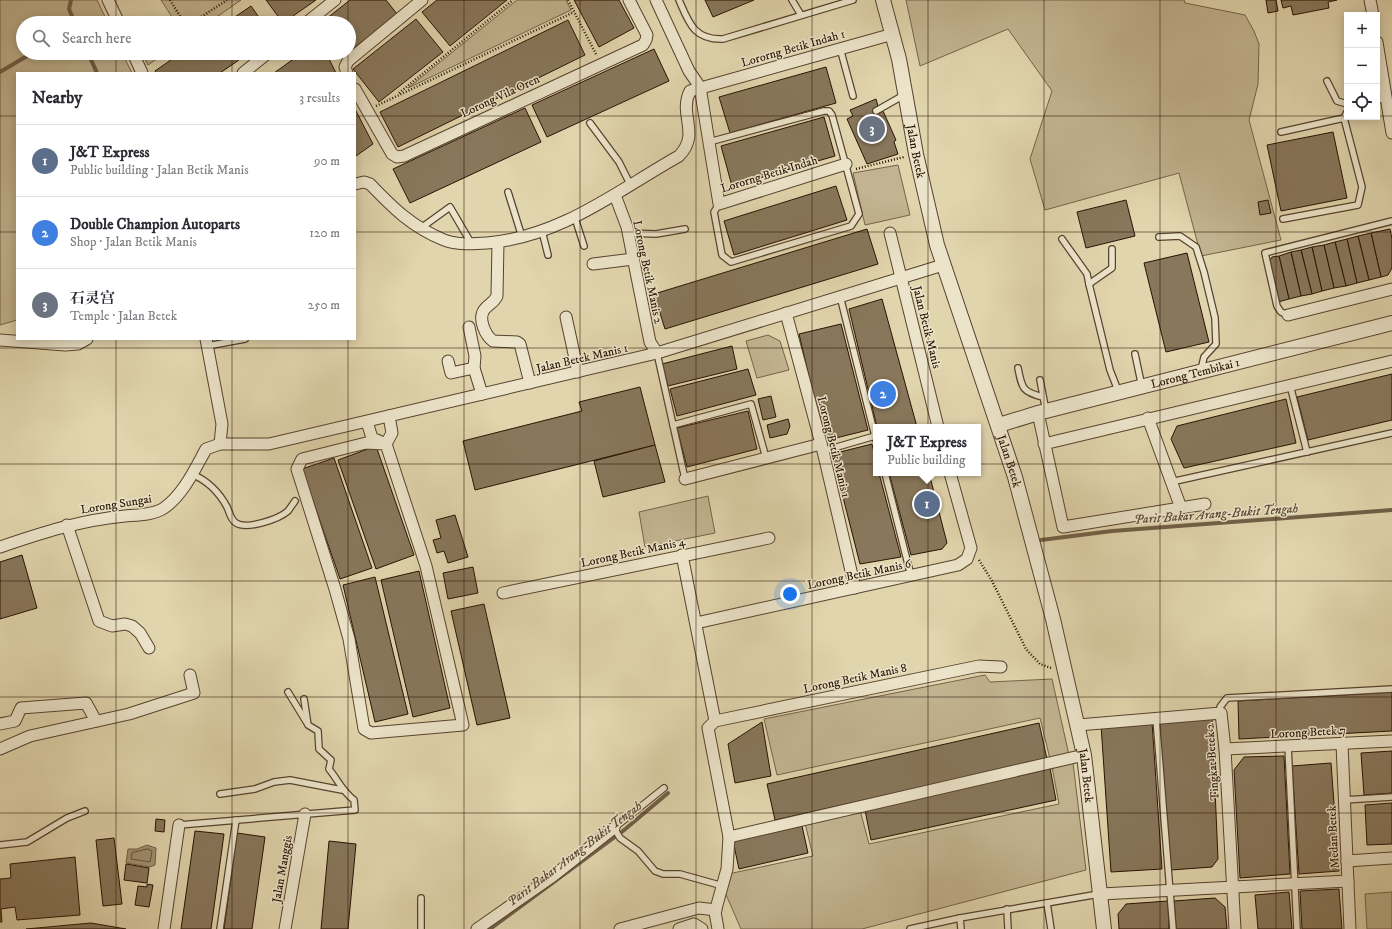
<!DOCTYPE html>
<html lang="en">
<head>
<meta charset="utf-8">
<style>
	:root { --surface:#fff; --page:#f7f7f7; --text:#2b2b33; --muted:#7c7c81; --line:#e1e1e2; --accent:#8f2418 }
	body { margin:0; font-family:"IM FELL DW Pica","Noto Serif SC",serif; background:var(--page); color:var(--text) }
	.controls { position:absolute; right:12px; top:12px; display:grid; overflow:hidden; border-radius:0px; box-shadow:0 2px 10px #0003 }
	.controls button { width:36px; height:36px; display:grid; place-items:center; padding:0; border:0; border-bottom:1px solid var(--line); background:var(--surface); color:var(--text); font:20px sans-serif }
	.you { position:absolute; left:790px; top:594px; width:14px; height:14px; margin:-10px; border:3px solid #fff; border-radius:50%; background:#1a73e8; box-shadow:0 0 0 6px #1a73e833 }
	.badge { display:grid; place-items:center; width:26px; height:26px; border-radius:50%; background:var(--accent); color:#fff; font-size:13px; font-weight:700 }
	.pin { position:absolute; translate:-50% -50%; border:2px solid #fff; box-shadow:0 1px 4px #0006 }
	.popup { position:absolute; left:873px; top:424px; width:108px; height:52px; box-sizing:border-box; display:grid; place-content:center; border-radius:0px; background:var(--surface); filter:drop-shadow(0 1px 3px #0005); font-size:13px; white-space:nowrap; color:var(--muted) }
	.popup b { font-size:15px; color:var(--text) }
	.popup::after { content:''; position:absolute; left:50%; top:100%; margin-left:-8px; border:8px solid transparent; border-top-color:var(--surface) }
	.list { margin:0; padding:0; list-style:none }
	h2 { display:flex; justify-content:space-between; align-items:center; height:52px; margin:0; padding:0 16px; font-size:17px }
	h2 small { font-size:13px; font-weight:400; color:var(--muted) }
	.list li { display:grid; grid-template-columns:26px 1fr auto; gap:12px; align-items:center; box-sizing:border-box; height:72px; padding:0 16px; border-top:1px solid var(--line) }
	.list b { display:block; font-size:15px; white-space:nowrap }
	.list p { margin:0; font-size:13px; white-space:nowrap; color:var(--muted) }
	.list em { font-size:13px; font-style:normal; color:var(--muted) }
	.icon { flex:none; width:22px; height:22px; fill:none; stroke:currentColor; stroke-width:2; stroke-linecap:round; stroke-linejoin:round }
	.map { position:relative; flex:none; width:1392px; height:929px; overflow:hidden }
	.search { position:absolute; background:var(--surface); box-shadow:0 2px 10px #0003; left:16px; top:16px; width:340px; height:44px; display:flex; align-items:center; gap:10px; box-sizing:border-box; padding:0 14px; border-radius:22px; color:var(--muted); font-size:15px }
	.panel { position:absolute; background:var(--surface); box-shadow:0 2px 10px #0003; left:16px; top:72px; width:340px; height:268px; border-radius:0px }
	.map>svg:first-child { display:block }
	.green { fill:#c2b490; stroke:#75634a }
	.water { fill:#a29373; stroke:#715f46 }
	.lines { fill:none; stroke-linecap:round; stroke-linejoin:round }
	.shore { stroke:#65523b; stroke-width:1 }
	.stream { stroke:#715f46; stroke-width:4 }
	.building { fill:#88775b; stroke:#281203 }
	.service-casing { stroke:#56432e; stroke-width:8 }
	.minor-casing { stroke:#56432e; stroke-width:13 }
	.tertiary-casing { stroke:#56432e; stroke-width:16 }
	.path { stroke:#281203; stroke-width:2.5; stroke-dasharray:1 2; stroke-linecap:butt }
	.service { stroke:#ece4ca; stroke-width:5.5 }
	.minor { stroke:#ece4ca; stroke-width:11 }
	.tertiary { stroke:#ece4ca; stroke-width:14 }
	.grid { fill:none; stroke:#281203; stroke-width:1; stroke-opacity:0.55 }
	.labels { text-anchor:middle; stroke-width:3; stroke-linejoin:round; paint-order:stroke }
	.street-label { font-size:12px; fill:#281203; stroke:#ece4ca }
	.water-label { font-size:13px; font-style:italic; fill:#594630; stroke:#ece4ca }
</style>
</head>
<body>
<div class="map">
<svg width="1392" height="929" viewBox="0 0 1392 929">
	<rect width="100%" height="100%" fill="#e1d5ad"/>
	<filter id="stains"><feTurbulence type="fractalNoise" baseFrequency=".005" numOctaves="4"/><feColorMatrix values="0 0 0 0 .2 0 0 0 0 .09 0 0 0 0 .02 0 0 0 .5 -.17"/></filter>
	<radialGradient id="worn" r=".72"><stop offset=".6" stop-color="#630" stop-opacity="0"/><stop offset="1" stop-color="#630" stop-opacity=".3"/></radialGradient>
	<g class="green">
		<path d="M0 0H97L108 23H23V53H122L132 73H17V320L0 325Z"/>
		<path d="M161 0H241L208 23H176Z"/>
		<path d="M517 0H566L571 10 408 88Z"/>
		<path d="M906 0H1184L1185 3 1245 15 1254 31 1259 44 1258 84 1249 120 1281 240 1201 256 1179 173 1045 210 1030 159 1052 91 1008 29 920 66Z"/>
		<path d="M142 53H165L148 65Z"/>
		<path d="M898 165 910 215 865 225 853 173Z"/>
		<path d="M768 335 780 341 789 370 757 378 746 341Z"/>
		<path d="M708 496 715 533 645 547 639 512Z"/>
		<path d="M985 675 990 682 1052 679 1069 755 1050 759 1040 718 777 775 764 719Z"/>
		<path d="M1073 763 1086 870 862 929H741L724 890 728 874 813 856 805 823 860 810 869 844 1059 804 1052 767Z"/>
		<path d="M1392 892V929H1367L1365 894Z"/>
	</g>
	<path class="water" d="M147 845 156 848 155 865 150 867 126 863 128 849H137Z"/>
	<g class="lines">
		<path class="shore" d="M148 849 152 851 150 862 131 859 132 853Z"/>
		<g class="stream">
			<path d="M71 0 69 9 75 23"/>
			<path d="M88 53 97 73"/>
			<path d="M0 72 32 53"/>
			<path d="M1041 540 1112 531 1392 510"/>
			<path d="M490 929 623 831 668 793"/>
		</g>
	</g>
	<g class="building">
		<path d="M266 0H316L283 23Z"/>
		<path d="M350 0H386L397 14 349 52V23H321Z"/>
		<path d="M437 0H507L450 46 422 12Z"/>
		<path d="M574 0H619L634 28 599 47Z"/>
		<path d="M705 0H754L713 17Z"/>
		<path d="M1266 0H1276L1278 11 1268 13Z"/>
		<path d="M1281 0H1337L1328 2 1329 8 1293 15 1291 6 1283 8Z"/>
		<path d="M251 6 263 23H226Z"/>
		<path d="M416 19 443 52 379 102 353 69Z"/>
		<path d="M568 20 585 55 398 147 380 112Z"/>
		<path d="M654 49 669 81 547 137 532 105Z"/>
		<path d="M181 53H249L220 73H156L155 71Z"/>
		<path d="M302 53H326L336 73H274Z"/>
		<path d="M826 67 836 103 730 133 719 97Z"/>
		<path d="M876 99 878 106 874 108 878 114 883 111 896 140 894 142 898 154 867 164 847 119 853 116 850 110Z"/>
		<path d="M525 108 541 142 410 203 393 169Z"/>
		<path d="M355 109 373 144 356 156 355 154Z"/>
		<path d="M824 117 835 156 732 186 721 146Z"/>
		<path d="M1333 132 1347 198 1281 211 1267 145Z"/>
		<path d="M836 186 847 220 734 255 724 221Z"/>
		<path d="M1126 200 1135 236 1086 248 1077 212Z"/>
		<path d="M1268 200 1271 213 1260 215 1258 202Z"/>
		<path d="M867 229 878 264 665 329 654 294Z"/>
		<path d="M1390 229 1392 239V268L1388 275 1381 277 1371 233Z"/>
		<path d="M1371 233 1381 277 1369 280 1358 236Z"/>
		<path d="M1358 236 1369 280 1357 283 1347 239Z"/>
		<path d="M1347 239 1357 283 1346 286 1335 242Z"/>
		<path d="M1335 242 1346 286 1334 288 1324 245Z"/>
		<path d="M1324 245 1334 288 1322 291 1312 247Z"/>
		<path d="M1312 247 1322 291 1312 294 1301 250Z"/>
		<path d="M1301 250 1312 294 1301 296 1291 252Z"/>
		<path d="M1291 252 1301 296 1289 299 1279 256Z"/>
		<path d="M1187 253 1209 342 1166 352 1144 263Z"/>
		<path d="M1279 256 1289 299 1278 302 1268 263 1272 257Z"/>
		<path d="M882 299 917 427H877L849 309Z"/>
		<path d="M841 324 868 430 824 441 799 334Z"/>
		<path d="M732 346 737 369 668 386 662 364Z"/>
		<path d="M748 369 756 395 677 416 670 389Z"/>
		<path d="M1392 374V420L1308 440 1297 397Z"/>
		<path d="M640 387 655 445 475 490 463 441 582 411 579 402Z"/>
		<path d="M771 396 776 417 763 420 758 399Z"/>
		<path d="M1286 399 1296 443 1184 468 1171 439 1177 426Z"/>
		<path d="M748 411 757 449 687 467 677 428Z"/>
		<path d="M788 419 790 426 787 434 770 438 767 425Z"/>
		<path d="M872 444 876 460V473H879L901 557 860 564 832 454Z"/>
		<path d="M655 445 665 482 603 497 594 461Z"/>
		<path d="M376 446 414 555 376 569 338 460Z"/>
		<path d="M334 458 372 568 340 579 302 469Z"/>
		<path d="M889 473H929L947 543 942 549 911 555Z"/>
		<path d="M455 515 468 557 448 563 444 551 437 553 433 540 441 538 436 520Z"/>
		<path d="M22 555 37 608 0 619V562Z"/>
		<path d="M473 567 478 593 448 599 443 573Z"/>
		<path d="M419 571 450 708 413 717 381 580Z"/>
		<path d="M375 577 408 714 375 722 343 585Z"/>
		<path d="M484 604 510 718 477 725 451 611Z"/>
		<path d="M1392 692V731L1239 739 1238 701Z"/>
		<path d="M1212 719 1218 859 1212 867 1171 870 1159 724Z"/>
		<path d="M762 722 771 776 735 783 728 744Z"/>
		<path d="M1152 722 1162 869 1111 872 1101 725Z"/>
		<path d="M1039 723 1047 759 775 820 767 784Z"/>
		<path d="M1392 751V793L1364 795 1361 753Z"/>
		<path d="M1284 756 1290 874 1240 878 1234 770 1244 757Z"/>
		<path d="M1331 763 1339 871 1299 874 1292 766Z"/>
		<path d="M1050 768 1056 800 871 840 865 810Z"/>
		<path d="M1392 803V844L1367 845 1365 805Z"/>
		<path d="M156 819 165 820 164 832 155 831Z"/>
		<path d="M802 826 808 853 739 869 733 841Z"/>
		<path d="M195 831 224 834 211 929H181Z"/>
		<path d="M237 833 265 837 252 929H224Z"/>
		<path d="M114 838 122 904 103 906 96 840Z"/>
		<path d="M329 841 356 844 348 929H321Z"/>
		<path d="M75 857 80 915 17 920 15 907 1 909 2 922H0V879L11 878 10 864Z"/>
		<path d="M126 864 149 868 147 883 124 880Z"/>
		<path d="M147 884 153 885 149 907 135 905 138 886 147 887Z"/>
		<path d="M1339 889 1342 929H1302L1300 891Z"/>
		<path d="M1289 892 1292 929H1258L1255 895Z"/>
		<path d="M1215 898 1225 907 1227 929H1176L1174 901Z"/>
		<path d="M1168 901 1169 929H1119L1118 914 1126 904Z"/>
		<path d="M91 923 126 929H26Z"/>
	</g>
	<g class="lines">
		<g class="service-casing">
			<g id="service">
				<path d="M679 0C689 23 694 40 723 39L853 0"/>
				<path d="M792 0 801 15"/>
				<path d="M840 48 853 96"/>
				<path d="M1327 81 1337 101 1347 104"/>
				<path d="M1377 100 1386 98"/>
				<path d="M876 111 904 95"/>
				<path d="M590 123 619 162 630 184"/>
				<path d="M1281 132 1344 118"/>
				<path d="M709 142 824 111H829L832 115 859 214 851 226 731 262 722 255 714 212 719 204"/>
				<path d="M508 192 522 237"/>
				<path d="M575 218 584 246"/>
				<path d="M1283 219 1358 205 1362 187 1344 118 1347 112"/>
				<path d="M421 228 450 207 471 243"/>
				<path d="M542 231 548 255"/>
				<path d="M628 233 656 234 685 229"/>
				<path d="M1159 237 1180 236 1196 247 1204 272 1215 318 1216 344 1204 357 1201 370"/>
				<path d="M1062 239 1087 274 1089 284"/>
				<path d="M1112 249V268L1089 284 1110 370 1119 393"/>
				<path d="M840 296 876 440"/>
				<path d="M1288 315 1281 312 1277 306 1265 253 1392 221"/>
				<path d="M207 346 245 339"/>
				<path d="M657 353 685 479"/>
				<path d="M1135 354 1142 387"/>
				<path d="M1018 368C1022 388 1022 392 1043 397"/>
				<path d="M1040 380 1046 411"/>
				<path d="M1290 385 1307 452"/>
				<path d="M673 425 751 404 766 458"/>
				<path d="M823 451 875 436"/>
				<path d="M885 473 911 576"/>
				<path d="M192 474C208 481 219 492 227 507 230 513 230 519 236 523 247 530 279 519 288 511 290 508 293 504 295 501"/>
				<path d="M1171 482 1392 433"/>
				<path d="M288 692 307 723"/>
				<path d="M1221 713 1220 707 1227 698 1392 689"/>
				<path d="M1156 718 1173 929"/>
				<path d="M1288 746 1297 929"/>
				<path d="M664 788 614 828 620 838 638 851 655 871 663 874H680L723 886"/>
				<path d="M220 794 255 789 274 782 290 780 342 790"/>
				<path d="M1344 800 1392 797"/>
				<path d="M179 825 355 810 354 800C342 791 338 780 329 769L331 760 319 749 318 731 308 725 304 699"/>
				<path d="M0 845 27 842 67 818 85 811"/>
				<path d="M421 898V929"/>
				<path d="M1047 903 1051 929"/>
				<path d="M1007 909 1008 929"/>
				<path d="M960 918 961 929"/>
				<path d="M220 929 236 820"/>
				<path d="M910 929 960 918 1099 894"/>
			</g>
		</g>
		<g class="minor-casing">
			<g id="minor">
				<path d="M108 0 119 23"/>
				<path d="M656 0 689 71 700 87 719 204 846 164"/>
				<path d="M1370 0 1373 15"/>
				<path d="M306 23 335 0"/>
				<path d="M1377 42 1392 133"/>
				<path d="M133 53 142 73"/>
				<path d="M243 73 268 53"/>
				<path d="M347 73 345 67 348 61 422 0"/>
				<path d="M355 89 392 154 397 157 404 156 643 45 646 40 647 35 629 0"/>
				<path d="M355 184 364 182 370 184C393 208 412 227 444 240 457 245 473 244 487 243 560 237 617 191 679 156 701 133 678 115 690 91L893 34"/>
				<path d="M615 195 627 227 650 342 657 353"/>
				<path d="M890 233 938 427"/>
				<path d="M498 242 497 296C494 303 488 304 484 310 478 319 485 335 493 341L517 342 520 344 530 383"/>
				<path d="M593 264 633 259"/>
				<path d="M786 313 823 451 855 588"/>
				<path d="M1288 315 1392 289"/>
				<path d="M566 317 578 372"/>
				<path d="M469 327 475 356 474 368 482 394"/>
				<path d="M0 340 65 345 78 344 87 339"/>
				<path d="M448 361 451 373 474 368"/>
				<path d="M1038 413 1063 527 1205 504"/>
				<path d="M1148 418 1181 508"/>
				<path d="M367 422 372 438 386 444 392 433 389 416"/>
				<path d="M366 443 386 444 426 566 463 725 371 733 364 729 349 639 335 589 297 469 302 459Z"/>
				<path d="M220 444H269L657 353 943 265"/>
				<path d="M1044 444 1392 361"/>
				<path d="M685 479 821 444"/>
				<path d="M67 525 99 621 112 626 125 624 132 626 140 633 149 648"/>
				<path d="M0 547C41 533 81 520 125 516 137 515 154 515 164 508 183 495 195 469 206 449L220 444 222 424 206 339"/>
				<path d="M682 555 715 721"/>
				<path d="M503 593 769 538"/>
				<path d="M696 623 958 565 967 559 971 548 950 473"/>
				<path d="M715 721 979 666 1001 667"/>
				<path d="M715 721 708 728 729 837 727 869 715 912 718 929"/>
				<path d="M0 724 15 721 21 708 86 703 96 721"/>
				<path d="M1078 725 1221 713 1225 749 1235 929"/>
				<path d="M1342 744 1350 929"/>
				<path d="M0 749 30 736 129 714 194 693 190 675"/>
				<path d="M1225 749 1392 741"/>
				<path d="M729 837 1084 755"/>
				<path d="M1347 861 1392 858"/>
				<path d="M1101 894 1348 881"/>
				<path d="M164 929 179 825"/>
				<path d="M285 929 305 814"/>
				<path d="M477 929 553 876 614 828"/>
				<path d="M620 929 699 908 716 910"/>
				<path d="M679 929 694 924 702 929"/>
			</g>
		</g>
		<g class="tertiary-casing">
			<g id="tertiary">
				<path id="s1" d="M883 0 899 59 916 154 937 245 1015 477 1053 619 1084 755 1104 929"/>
				<path id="s2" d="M999 425 1038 413 1392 323"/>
			</g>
		</g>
		<g class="path">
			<path d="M170 0 183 21 192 23 227 0"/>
			<path d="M568 0 597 56"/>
			<path d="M399 93 513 0"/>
			<path d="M376 106 574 12"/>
			<path d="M856 169 904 157"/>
			<path d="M979 560 992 581 1026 649 1040 664 1051 668"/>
		</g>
		<use href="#service" class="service"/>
		<use href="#minor" class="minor"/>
		<use href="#tertiary" class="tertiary"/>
	</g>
	<path class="grid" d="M116 0V23M232 0V23M348 0V23M464 0V929M580 0V929M696 0V929M812 0V929M928 0V929M1044 0V929M1160 0V929M1276 0V929M116 53V73M232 53V73M348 53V73M0 116H17M355 116H1347M1377 116H1392M0 232H17M355 232H1392M116 339V929M232 339V929M348 339V929M0 348H1392M0 464H1392M0 581H1392M0 697H1392M0 813H1392"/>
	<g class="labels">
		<g class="street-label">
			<text transform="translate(793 48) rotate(-16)" y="4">Lororng Betik Indah 1</text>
			<text transform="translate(500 96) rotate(-25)" y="4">Lorong Vila Oren</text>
			<text dy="4" stroke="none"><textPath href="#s1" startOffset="155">Jalan Betek</textPath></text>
			<text transform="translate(769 174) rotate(-17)" y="4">Lororng Betik Indah</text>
			<text transform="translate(648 272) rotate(78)" y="4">Lorong Betik Manis 2</text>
			<text transform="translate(927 327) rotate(76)" y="4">Jalan Betik Manis</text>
			<text transform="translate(582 358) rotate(-13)" y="4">Jalan Betek Manis 1</text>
			<text dy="4" stroke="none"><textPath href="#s2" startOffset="203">Lorong Tembikai 1</textPath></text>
			<text transform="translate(834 447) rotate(76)" y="4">Lorong Betik Manis 1</text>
			<text dy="4" stroke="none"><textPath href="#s1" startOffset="479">Jalan Betek</textPath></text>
			<text transform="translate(116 504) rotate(-9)" y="4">Lorong Sungai</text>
			<text transform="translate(633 552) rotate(-12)" y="4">Lorong Betik Manis 4</text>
			<text transform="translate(859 574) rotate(-12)" y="4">Lorong Betik Manis 6</text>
			<text transform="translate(855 678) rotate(-12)" y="4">Lorong Betik Manis 8</text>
			<text transform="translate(1308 732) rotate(-3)" y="4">Lorong Betek 7</text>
			<text transform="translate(1212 762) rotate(-94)" y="4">Tingkat Betek 2</text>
			<text dy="4" stroke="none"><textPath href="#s1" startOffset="803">Jalan Betek</textPath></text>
			<text transform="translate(1333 837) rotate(-93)" y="4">Medan Betek</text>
			<text transform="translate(282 869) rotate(-80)" y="4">Jalan Manggis</text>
		</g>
		<g class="water-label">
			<text transform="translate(1216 513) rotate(-4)" y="5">Parit Bakar Arang-Bukit Tengah</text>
			<text transform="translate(574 853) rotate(-37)" y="5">Parit Bakar Arang-Bukit Tengah</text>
		</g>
	</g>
	<rect width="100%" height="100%" filter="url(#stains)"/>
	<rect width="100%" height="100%" fill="url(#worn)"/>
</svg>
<div class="controls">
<button>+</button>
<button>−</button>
<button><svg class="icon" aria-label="locate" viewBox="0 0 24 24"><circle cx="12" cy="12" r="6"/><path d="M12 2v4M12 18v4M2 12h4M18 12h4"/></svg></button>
</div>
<div class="you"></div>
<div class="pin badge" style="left:927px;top:504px;background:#5c6f8a">1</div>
<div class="popup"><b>J&amp;T Express</b>Public building</div>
<div class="pin badge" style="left:883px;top:394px;background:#3f7fe0">2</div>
<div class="pin badge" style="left:872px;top:129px;background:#6b7280">3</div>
<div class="search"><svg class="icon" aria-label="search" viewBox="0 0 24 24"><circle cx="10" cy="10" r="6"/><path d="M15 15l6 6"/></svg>Search here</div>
<section class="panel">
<h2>Nearby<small>3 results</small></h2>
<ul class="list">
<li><span class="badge" style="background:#5c6f8a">1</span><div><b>J&amp;T Express</b><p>Public building · Jalan Betik Manis</p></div><em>90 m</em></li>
<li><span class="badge" style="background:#3f7fe0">2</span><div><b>Double Champion Autoparts</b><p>Shop · Jalan Betik Manis</p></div><em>120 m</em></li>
<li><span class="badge" style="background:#6b7280">3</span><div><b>石灵宫</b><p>Temple · Jalan Betek</p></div><em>250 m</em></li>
</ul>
</section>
</div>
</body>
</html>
